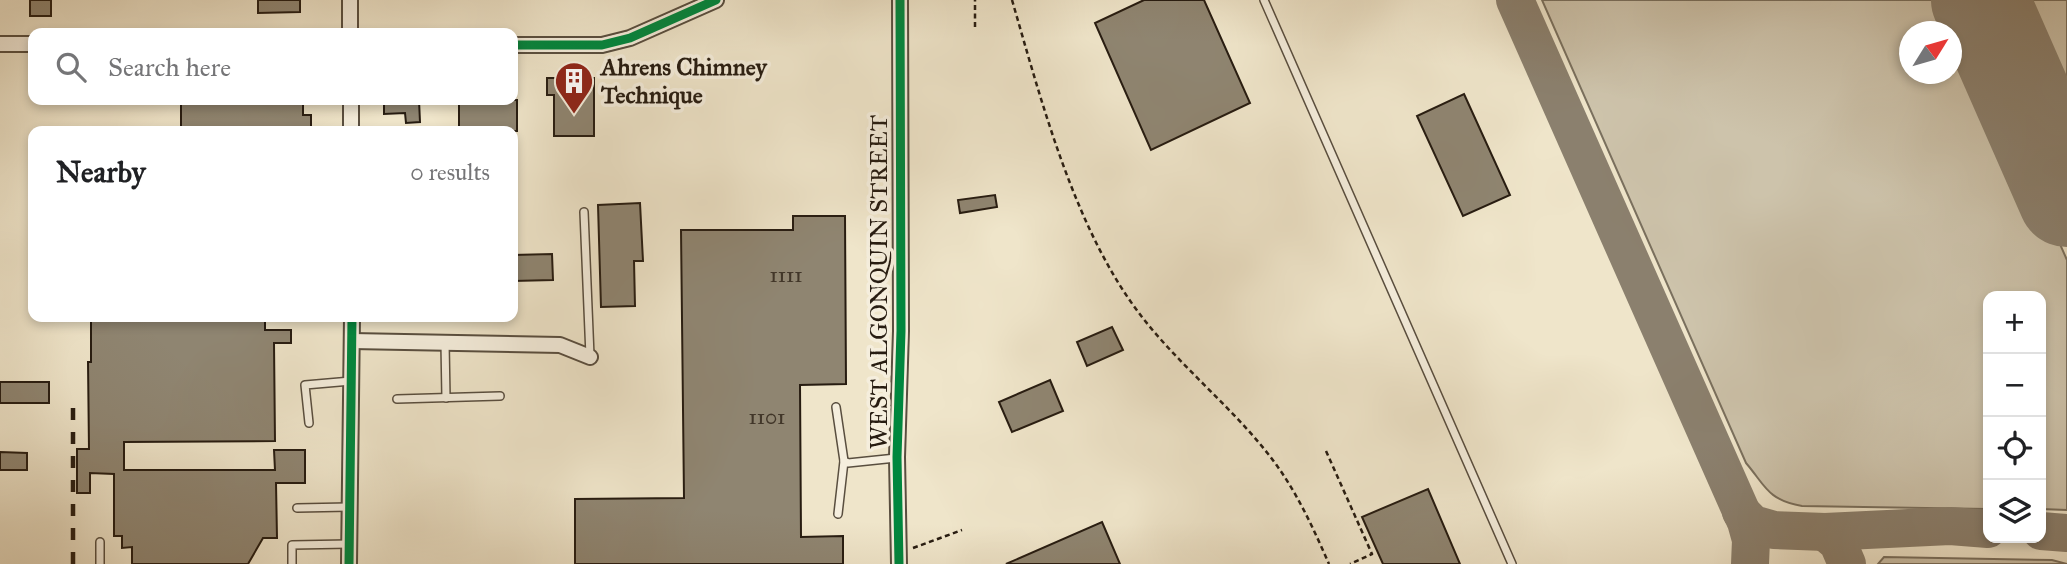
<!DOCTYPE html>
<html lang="en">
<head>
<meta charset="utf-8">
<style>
	:root { --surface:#fff; --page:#f2f2f2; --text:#202124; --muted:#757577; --line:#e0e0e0 }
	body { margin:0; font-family:"IM FELL Great Primer",serif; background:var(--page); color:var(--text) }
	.controls { position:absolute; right:21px; bottom:21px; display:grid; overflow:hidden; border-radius:14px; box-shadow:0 4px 10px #0003 }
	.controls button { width:63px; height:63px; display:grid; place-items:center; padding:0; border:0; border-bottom:2px solid var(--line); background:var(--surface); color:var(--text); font:35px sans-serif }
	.compass { position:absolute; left:1899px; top:21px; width:63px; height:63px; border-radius:50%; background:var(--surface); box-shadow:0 4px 10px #0003; rotate:53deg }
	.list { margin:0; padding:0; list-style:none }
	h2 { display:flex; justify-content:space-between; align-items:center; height:91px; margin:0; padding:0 28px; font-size:30px }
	h2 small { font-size:23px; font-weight:400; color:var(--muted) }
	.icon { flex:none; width:38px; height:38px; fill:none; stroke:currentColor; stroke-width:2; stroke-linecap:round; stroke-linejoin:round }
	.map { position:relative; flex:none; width:2067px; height:564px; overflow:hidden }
	.search { position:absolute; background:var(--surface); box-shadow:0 4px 10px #0003; left:28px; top:28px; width:490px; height:77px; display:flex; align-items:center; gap:18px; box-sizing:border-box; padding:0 24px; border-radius:14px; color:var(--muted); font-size:26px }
	.panel { position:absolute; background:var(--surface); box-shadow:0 4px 10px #0003; left:28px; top:126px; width:490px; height:196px; border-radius:14px }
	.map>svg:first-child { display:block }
	.green { fill:#cdc3ab; stroke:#7a705e; stroke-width:2; fill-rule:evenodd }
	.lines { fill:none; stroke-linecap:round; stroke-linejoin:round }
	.taxiway { stroke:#8b806e; stroke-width:38 }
	.runway { stroke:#8b806e; stroke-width:98 }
	.building { fill:#8f8571; stroke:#271c11; stroke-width:2 }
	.lane-casing { stroke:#594e3f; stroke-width:10 }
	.street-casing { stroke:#594e3f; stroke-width:18 }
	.path { stroke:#271c11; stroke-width:2.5; stroke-dasharray:5 3.5; stroke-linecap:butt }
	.lane { stroke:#f5eedd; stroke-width:7 }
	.street { stroke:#f5eedd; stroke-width:14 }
	.rail { stroke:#271c11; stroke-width:4.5; stroke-dasharray:12 12; stroke-linecap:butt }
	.cycleway-casing { stroke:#f5eedd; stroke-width:13 }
	.cycleway { stroke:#00873e; stroke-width:9 }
	.labels { text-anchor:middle; stroke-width:7; stroke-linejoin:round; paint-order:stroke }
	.number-label { font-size:21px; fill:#413629 }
	.poi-label { font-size:24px; font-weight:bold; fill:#271c11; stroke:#f5eedd; text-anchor:start }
	.street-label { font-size:24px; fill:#271c11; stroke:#f5eedd }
</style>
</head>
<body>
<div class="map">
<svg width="2067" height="564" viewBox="0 0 2067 564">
	<rect width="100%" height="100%" fill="#efe5ca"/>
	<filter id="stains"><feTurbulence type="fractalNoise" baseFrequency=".00286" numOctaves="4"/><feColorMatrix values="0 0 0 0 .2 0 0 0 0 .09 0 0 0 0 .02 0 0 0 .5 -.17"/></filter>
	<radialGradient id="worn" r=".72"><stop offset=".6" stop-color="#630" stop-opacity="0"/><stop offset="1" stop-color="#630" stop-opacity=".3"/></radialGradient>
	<g class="green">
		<path d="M1542 0H1952L2067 260V510L2041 509V296H1988V509L1802 506C1767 500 1765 485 1746 463ZM1910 32H1952V74H1910Z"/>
		<path d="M2005 0H2067V139Z"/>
		<path d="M1884 557 2052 560 2067 564H1878Z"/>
	</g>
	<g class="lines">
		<g class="taxiway">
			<path d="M1515 0 1746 522 1751 540 1750 564"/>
			<path d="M1741 512 1753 524 1774 530 1825 532 1950 526 1988 529"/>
			<path d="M2041 531 2067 533"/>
			<path d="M1825 532 1838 543 1847 564"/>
		</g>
		<path class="runway" d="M1980 0 2067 198"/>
	</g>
	<g class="building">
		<rect x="30" y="0" width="21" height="16"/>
		<path d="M258 0H300V12L258 13Z"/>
		<path d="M1144 0H1204L1250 103 1151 150 1095 23Z"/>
		<path d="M547 78H594V136H554V95H547Z"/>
		<path d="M1464 94 1510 195 1463 216 1417 116Z"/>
		<path d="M181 100H303V115H311V131H181Z"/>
		<path d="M384 100H419L420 122 406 123 405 113 384 114Z"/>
		<rect x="459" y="100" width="58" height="31"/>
		<path d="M995 195 997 207 960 213 958 200Z"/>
		<path d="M640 203 643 261H634L635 306 601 307 598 205Z"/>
		<path d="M793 216H845L846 384 800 385 801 537 843 536V564H575V499L684 498 681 230H793Z"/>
		<path d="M552 254 553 280 513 281V255Z"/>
		<path d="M91 317H265V330H291V343H274L275 441 124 442V470H275L274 450H305V483H276L277 538H263L248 564H132V547L122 548V536H114V474L90 473V493H77V449H89L88 362H91Z"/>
		<path d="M1112 327 1123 350 1087 366 1077 342Z"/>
		<path d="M1050 380 1063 411 1012 432 999 402Z"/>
		<rect x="0" y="382" width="49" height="21"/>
		<path d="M0 452 27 453V470H0Z"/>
		<path d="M1428 489 1460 564H1383L1362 517Z"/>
		<path d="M1102 522 1120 564H1006Z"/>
	</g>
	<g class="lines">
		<g class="lane-casing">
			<g id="lane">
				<path d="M1264 0 1512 564"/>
				<path d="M584 212 590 356"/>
				<path d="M445 343 446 398"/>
				<path d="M397 399 500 396"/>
				<path d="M836 407 844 461 848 463 896 458"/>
				<path d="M309 423 305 385 351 381"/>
				<path d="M297 508 349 507"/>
				<path d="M838 514 844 461"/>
				<path d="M100 542V564"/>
				<path d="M292 564V545L349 544"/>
			</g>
		</g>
		<g class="street-casing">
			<g id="street">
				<path d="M350 0V33"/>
				<path d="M0 44H33"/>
				<path d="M513 45H602L630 38 716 0"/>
				<path d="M351 100V131"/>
				<path d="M352 341 560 345 590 357"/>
				<path d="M349 564 352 317"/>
				<path d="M899 564 897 457 901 331 900 0"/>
			</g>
		</g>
		<g class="path">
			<path d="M1012 0C1042 103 1075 231 1142 317 1184 371 1241 414 1280 470 1300 499 1315 532 1329 564"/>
			<path d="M975 27V0"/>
			<path d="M1326 451 1372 554 1350 564"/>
			<path d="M913 548 962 530"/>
		</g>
		<use href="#lane" class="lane"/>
		<use href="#street" class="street"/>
		<path class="rail" d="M73 564V401"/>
		<g class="cycleway-casing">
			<g id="cycleway">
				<path d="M513 45H602L630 38 716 0"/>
				<path d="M349 564 352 317"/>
				<path d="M899 564 897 457 901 331 900 0"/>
			</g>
		</g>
		<use href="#cycleway" class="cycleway"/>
	</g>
	<defs>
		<g id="building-pin" transform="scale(2.0125)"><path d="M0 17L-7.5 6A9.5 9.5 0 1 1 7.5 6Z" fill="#8f2418" stroke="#f5eedd"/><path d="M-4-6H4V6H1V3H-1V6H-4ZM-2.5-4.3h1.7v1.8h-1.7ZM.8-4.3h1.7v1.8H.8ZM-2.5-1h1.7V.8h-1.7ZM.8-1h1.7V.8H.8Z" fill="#fff"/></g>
	</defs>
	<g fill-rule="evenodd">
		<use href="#building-pin" x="574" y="81"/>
	</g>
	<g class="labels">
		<g class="number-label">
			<text x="786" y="282">1111</text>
			<text x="767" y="424">1101</text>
		</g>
		<g class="poi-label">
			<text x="601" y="75">Ahrens Chimney<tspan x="601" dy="28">Technique</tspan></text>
		</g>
		<g class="street-label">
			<text transform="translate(879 282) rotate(-90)" y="8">WEST ALGONQUIN STREET</text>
		</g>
	</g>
	<rect width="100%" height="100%" filter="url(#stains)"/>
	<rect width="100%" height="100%" fill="url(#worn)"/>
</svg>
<div class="controls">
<button>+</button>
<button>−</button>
<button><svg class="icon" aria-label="locate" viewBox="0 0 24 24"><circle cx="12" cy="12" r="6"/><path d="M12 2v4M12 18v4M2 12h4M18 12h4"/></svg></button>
<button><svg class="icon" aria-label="layers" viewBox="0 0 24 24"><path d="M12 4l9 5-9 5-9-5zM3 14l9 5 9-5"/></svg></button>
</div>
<svg class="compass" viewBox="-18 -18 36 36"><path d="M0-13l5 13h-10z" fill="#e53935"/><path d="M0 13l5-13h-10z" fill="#757577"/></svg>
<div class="search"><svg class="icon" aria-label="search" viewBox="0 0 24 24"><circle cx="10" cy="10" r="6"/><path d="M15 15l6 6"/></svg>Search here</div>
<section class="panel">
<h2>Nearby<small>0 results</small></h2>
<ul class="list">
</ul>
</section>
</div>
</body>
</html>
